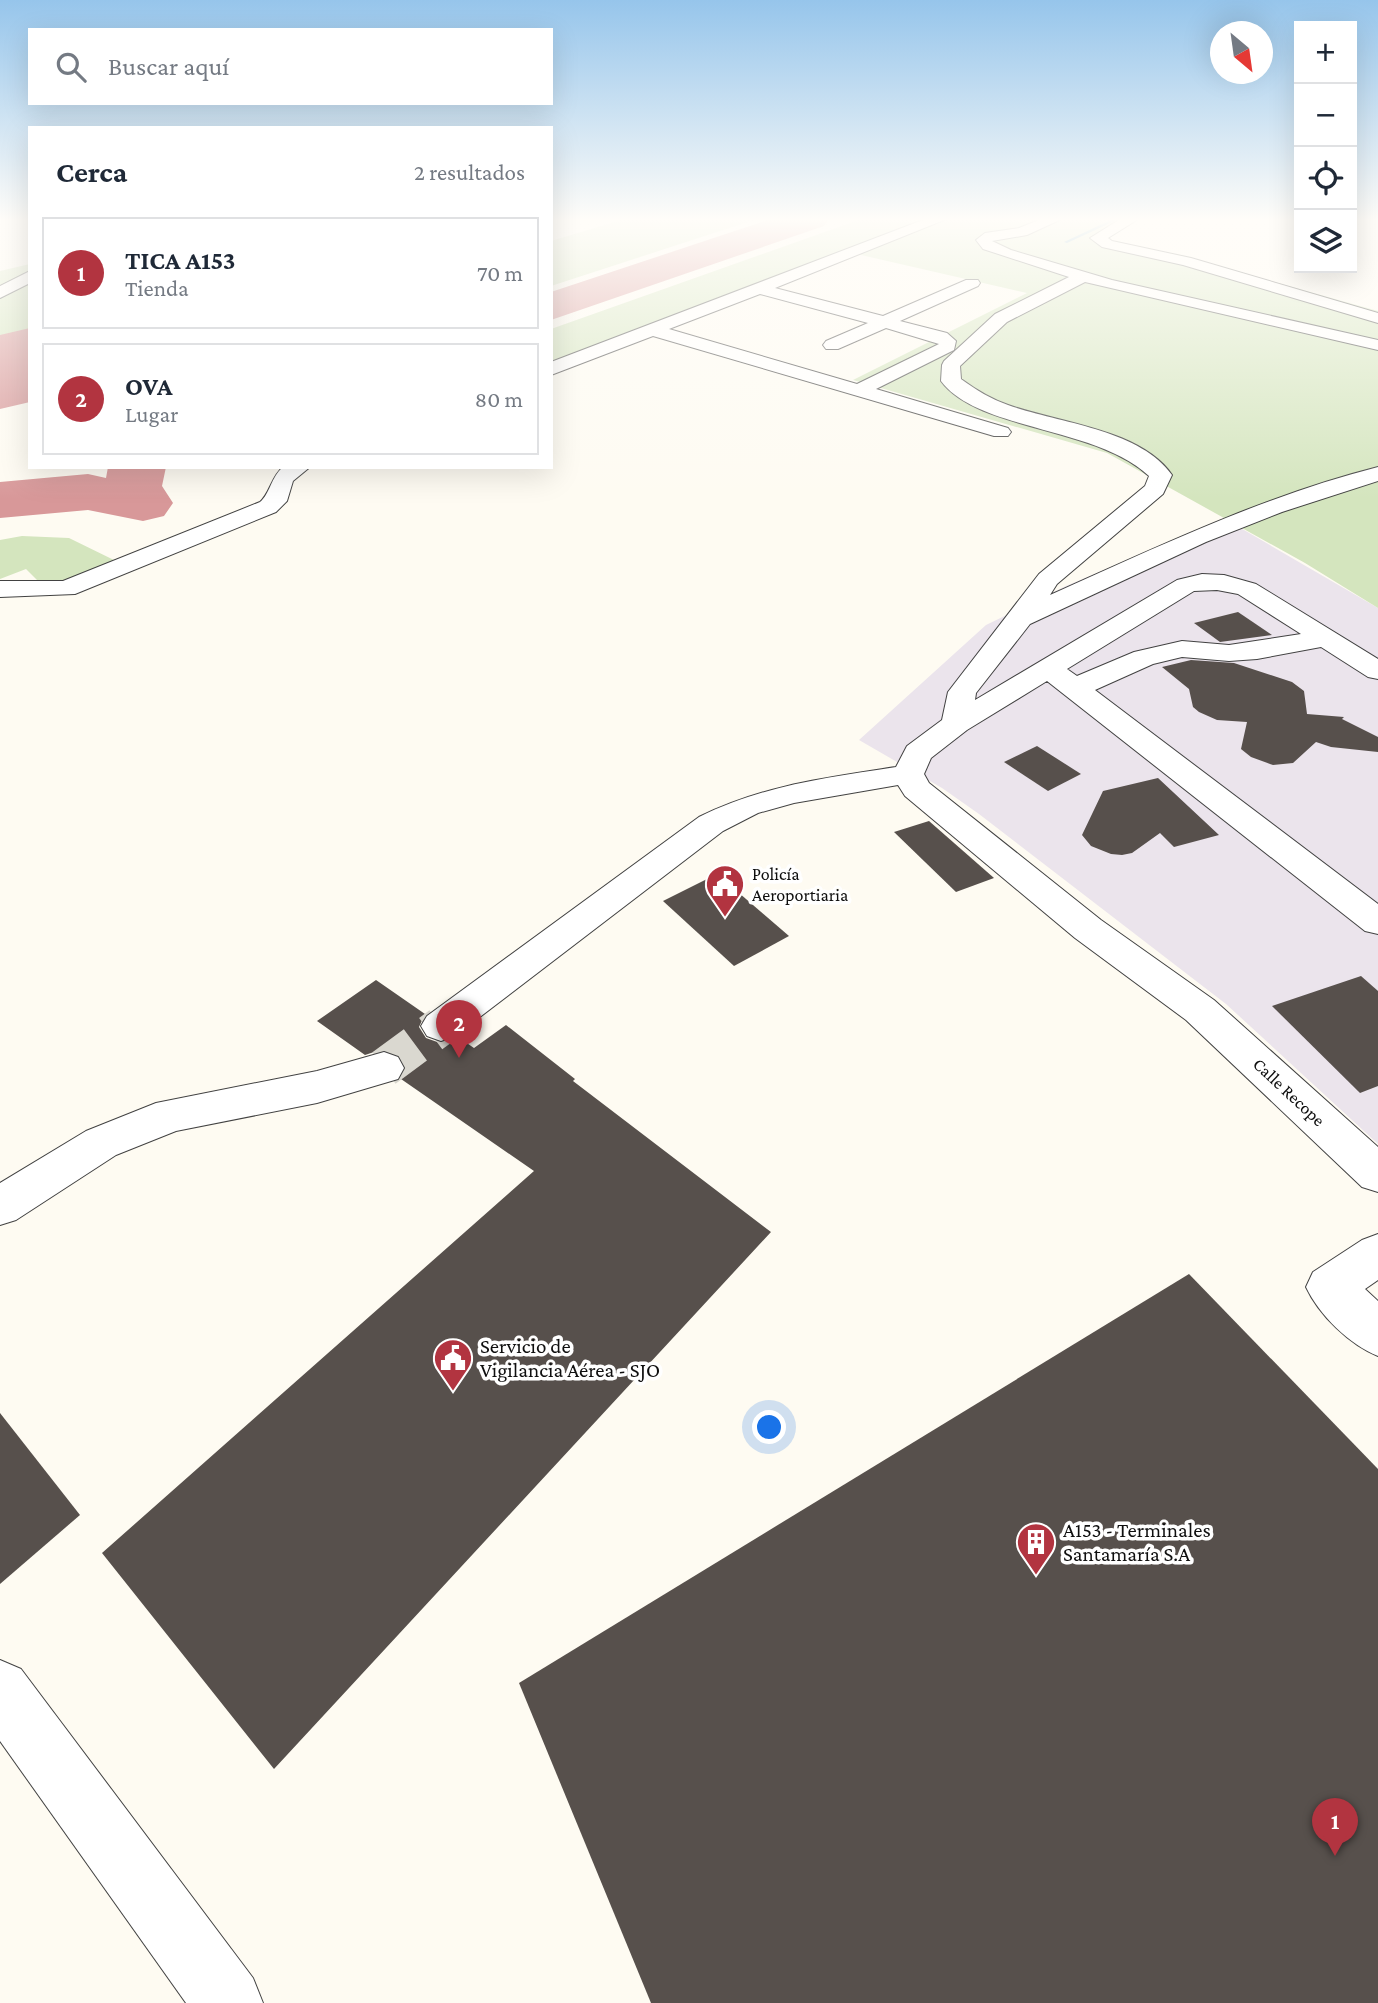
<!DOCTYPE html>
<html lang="es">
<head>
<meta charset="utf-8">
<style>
	:root { --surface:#fff; --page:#f6f6f7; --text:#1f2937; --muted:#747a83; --line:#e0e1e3; --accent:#b23440 }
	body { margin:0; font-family:"Crimson Pro",serif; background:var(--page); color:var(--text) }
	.controls { position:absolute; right:21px; top:21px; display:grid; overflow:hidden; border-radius:0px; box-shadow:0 7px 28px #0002 }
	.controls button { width:63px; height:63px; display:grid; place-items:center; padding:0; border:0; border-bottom:2px solid var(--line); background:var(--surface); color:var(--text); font:35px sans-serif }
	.compass { position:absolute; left:1210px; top:21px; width:63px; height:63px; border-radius:50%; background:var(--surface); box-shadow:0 7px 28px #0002; rotate:151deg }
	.you { position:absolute; left:770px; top:1428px; width:24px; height:24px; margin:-18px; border:5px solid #fff; border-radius:50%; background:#1a73e8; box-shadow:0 0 0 10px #1a73e833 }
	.badge { display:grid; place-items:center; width:46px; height:46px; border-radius:50%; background:var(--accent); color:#fff; font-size:23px; font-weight:700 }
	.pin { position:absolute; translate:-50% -58px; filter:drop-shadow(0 2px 4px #0008) }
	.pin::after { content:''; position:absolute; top:37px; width:24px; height:21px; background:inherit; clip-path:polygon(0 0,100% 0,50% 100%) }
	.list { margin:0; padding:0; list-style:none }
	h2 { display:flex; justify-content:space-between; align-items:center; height:91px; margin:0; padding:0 28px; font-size:30px }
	h2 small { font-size:23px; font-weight:400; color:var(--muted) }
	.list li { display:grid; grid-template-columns:46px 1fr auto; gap:21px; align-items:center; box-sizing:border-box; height:112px; margin:0 14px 14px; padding:0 14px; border:2px solid var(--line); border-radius:0px }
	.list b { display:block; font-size:26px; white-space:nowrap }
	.list p { margin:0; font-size:23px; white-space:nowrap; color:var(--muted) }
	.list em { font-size:23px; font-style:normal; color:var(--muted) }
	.icon { flex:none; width:38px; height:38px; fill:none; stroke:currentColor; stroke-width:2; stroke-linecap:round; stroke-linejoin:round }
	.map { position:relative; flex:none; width:1378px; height:2003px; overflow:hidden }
	.search { position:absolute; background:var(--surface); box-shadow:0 7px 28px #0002; left:28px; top:28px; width:525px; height:77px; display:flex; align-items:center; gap:18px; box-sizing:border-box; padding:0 24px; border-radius:0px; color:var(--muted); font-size:26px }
	.panel { position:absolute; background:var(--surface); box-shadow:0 7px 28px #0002; left:28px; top:126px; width:525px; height:343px; border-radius:0px }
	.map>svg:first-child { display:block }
	.industrial { fill:#ebe4ec }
	.green { fill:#d4e5be }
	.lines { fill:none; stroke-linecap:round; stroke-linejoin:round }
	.stream { fill:#4a96c0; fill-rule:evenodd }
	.taxiway { fill:#d89899; fill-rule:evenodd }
	.runway { fill:#d89899; fill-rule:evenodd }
	.building { fill:#57504c }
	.minor-tunnel { stroke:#dad8d0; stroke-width:39; stroke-dasharray:39 19; stroke-linecap:butt }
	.minor-casing { stroke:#424242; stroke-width:2 }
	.minor { fill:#fff; fill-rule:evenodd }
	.labels { text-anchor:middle; stroke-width:7; stroke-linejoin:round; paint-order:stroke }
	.poi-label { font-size:18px; fill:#0f0f0f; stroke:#fff; text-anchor:start }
	.street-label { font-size:18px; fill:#0f0f0f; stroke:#fff }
	.near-poi-label { font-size:21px; fill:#0f0f0f; stroke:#fff; text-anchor:start }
</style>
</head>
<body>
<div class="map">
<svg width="1378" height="2003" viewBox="0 0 1378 2003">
	<rect width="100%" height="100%" fill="#fefbf2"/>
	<path class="industrial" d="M1225 519 1378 608V1144L1226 1004 979 814 942 788 859 740 986 625 1066 586Z"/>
	<g class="green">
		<path d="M628 218H760L551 286V241Z"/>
		<path d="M864 218H1140L1102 237 1113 243 1182 256 1378 311V608L1305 563 1107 453 853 380 1027 293 848 252 551 364V329Z"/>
		<path d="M30 264V335L0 343V271Z"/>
		<path d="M22 536 69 538 116 561 60 585H42L26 569 0 579V540Z"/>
	</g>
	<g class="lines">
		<path class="stream" d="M1115 218H1121L1067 243 1064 242Z"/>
		<g class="taxiway">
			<path d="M774 218H829L824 226 551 320V292Z"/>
			<path d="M30 350V387L18 395 0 399V362L13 355Z"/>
			<path d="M108 467H166L162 486 173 503 164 516 143 521 88 510 0 518V482L88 474 106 478Z"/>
		</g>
		<path class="runway" d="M30 328V402L0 409V335Z"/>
	</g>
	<g class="building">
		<path d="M1238 612 1272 635 1220 642 1194 623Z"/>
		<path d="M1191 660 1234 663 1292 682 1304 691 1307 714 1344 717 1342 719 1378 737V752L1331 747 1316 742 1293 763 1273 765 1251 757 1241 749 1247 722 1217 720 1199 712 1193 707 1189 689 1162 667Z"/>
		<path d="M1037 746 1081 774 1048 791 1004 762Z"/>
		<path d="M1158 778 1219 835 1174 847 1160 833 1132 853 1122 855 1111 854 1091 846 1082 835 1103 791Z"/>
		<path d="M929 821 994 878 956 892 894 832Z"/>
		<path d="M717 874 789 936 734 966 663 901Z"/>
		<path d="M1361 976 1378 991V1086L1360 1093 1272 1006Z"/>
		<path d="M376 980 425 1014 419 1027 426 1038 440 1043 458 1037 474 1048 506 1025 575 1079 573 1081 771 1232 274 1769 102 1553 534 1171 401 1079 406 1067 399 1055 383 1049 365 1055 317 1021Z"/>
		<path d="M1189 1274 1378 1469V2003H651L519 1683Z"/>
		<path d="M0 1413 80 1515 0 1584Z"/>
	</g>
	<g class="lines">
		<path class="minor-tunnel" d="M384 1068 441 1026"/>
		<g class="minor-casing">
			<g id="minor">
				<path d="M928 218H949L775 288 883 316 966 280H978L980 283 978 286 900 321 947 333 956 341 954 350 876 389 1008 428 1011 432 1008 436H994L653 336 551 375V362ZM760 294 868 323 826 341 823 345 826 349H838L886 328 939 344 857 384 669 329Z"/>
				<path d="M1044 218H1064L1027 235 992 241 1011 250 1112 280 1378 340V350L1085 282 1007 322 960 366 961 379C976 390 991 399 1008 405 1058 423 1140 429 1172 475L1163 494 1057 584 1050 595C1157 547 1264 496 1378 467V481L1282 512 1206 542 1030 624 976 693 975 700 1177 580 1202 574 1224 575 1256 584 1378 659V679L1368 677 1321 647 1257 659 1229 661 1182 657 1153 664 1095 690 1378 904V934L1365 931 1047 681 967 730 931 758 924 774 929 783 1101 920 1214 1000 1378 1147V1192L1362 1187 1186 1020 1075 938 905 796 898 785 794 803 758 813 723 831 455 1036 441 1041 427 1036 421 1026 427 1016 699 817C764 785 826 778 896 767L907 746 942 720 948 692 1039 574 1145 486 1149 476C1096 426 978 431 941 381L942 365 944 361 995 314 1069 277 983 249 976 240 985 233 1019 228ZM1217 590 1238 594 1301 634 1229 645 1182 641 1134 652 1077 676 1067 669 1194 591Z"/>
				<path d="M1122 218H1140L1108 238 1112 241 1191 258 1378 313V323L1183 265 1102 247 1090 238Z"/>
				<path d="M30 271V283L0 298V286Z"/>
				<path d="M283 467H310L293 481 287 501 276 512 75 594 0 597V581H63L260 502C270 494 271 477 283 467Z"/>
				<path d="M384 1052 398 1057 404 1068 398 1079 317 1103 176 1131 116 1155 16 1220 0 1225V1183L86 1131 156 1103 317 1071Z"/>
				<path d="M1378 1234V1280L1365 1289 1378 1301V1356C1350 1345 1319 1315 1306 1287L1313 1272 1362 1240Z"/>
				<path d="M0 1660 21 1669 253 1978 263 2003H186L0 1741Z"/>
			</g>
		</g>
		<use href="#minor" class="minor"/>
	</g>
	<linearGradient id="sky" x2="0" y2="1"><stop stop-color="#96c5eb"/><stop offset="0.44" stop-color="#fffdf9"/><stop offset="1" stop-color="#fffdf9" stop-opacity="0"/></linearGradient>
	<rect width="1378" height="499" fill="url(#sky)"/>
	<defs>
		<g id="civic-pin" transform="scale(2.0125)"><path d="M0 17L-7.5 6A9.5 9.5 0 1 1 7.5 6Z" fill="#b23440" stroke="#fff"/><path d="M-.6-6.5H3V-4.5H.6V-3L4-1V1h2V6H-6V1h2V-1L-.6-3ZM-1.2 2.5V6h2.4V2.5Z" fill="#fff"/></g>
		<g id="building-pin" transform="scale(2.0125)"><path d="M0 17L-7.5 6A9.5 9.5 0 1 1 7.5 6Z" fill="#b23440" stroke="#fff"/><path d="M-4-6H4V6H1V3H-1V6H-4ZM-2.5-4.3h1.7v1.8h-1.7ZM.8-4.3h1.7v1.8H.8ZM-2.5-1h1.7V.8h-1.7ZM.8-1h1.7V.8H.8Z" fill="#fff"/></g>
	</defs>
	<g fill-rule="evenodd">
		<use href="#civic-pin" x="725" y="884"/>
		<use href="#civic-pin" x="453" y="1358"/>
		<use href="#building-pin" x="1036" y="1542"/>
	</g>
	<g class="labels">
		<g class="poi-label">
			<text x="752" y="880">Policía<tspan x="752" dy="21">Aeroportiaria</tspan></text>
		</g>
		<g class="street-label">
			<text transform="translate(1289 1092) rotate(43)" y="6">Calle Recope</text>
		</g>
		<g class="near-poi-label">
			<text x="480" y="1353">Servicio de<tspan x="480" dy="24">Vigilancia Aérea - SJO</tspan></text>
			<text x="1063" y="1537">A153 - Terminales<tspan x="1063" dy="24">Santamaría S.A</tspan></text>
		</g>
	</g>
</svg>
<div class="controls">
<button>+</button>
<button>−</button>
<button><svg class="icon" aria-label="locate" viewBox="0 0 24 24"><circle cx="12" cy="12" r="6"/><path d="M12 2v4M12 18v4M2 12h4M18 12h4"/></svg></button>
<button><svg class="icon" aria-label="layers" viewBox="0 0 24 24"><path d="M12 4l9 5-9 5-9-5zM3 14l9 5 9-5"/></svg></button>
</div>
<svg class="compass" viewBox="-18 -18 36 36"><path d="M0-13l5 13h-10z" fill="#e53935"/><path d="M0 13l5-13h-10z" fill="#747a83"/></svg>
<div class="you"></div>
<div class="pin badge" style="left:1335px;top:1856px">1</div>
<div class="pin badge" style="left:459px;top:1058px">2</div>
<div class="search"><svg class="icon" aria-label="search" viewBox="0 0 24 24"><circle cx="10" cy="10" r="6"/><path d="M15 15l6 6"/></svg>Buscar aquí</div>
<section class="panel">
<h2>Cerca<small>2 resultados</small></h2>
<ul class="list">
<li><span class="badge">1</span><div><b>TICA A153</b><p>Tienda</p></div><em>70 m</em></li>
<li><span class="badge">2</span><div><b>OVA</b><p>Lugar</p></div><em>80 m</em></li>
</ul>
</section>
</div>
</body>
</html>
